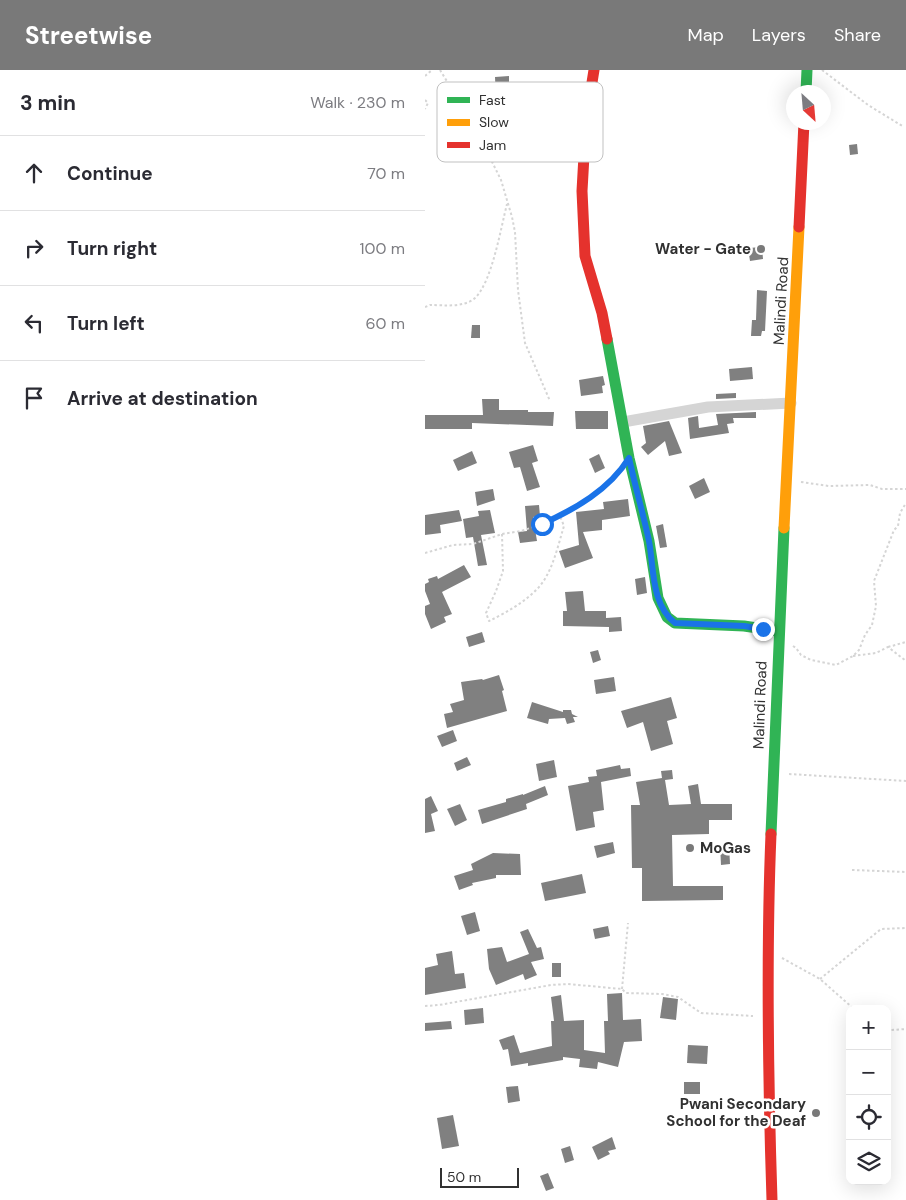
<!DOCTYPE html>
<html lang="en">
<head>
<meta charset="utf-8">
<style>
	:root { --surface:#fff; --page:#f2f2f3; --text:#2b2b33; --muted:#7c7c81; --line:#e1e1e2; --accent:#797979 }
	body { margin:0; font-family:"DM Sans",sans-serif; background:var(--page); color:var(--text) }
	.controls { position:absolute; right:15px; bottom:15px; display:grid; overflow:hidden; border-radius:10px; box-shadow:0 5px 20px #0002 }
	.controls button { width:45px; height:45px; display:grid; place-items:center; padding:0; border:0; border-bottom:1px solid var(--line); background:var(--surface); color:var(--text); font:25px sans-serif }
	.compass { position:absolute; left:361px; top:15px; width:45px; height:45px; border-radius:50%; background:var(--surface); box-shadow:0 5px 20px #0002; rotate:154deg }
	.scale { position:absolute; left:15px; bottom:12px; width:79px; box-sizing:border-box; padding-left:5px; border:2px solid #313131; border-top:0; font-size:14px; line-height:18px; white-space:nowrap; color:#313131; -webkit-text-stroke:4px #fff; paint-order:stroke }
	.stop { position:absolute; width:15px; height:15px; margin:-11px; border:4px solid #1a73e8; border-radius:50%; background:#fff }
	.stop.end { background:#1a73e8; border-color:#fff; box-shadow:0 1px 5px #0008 }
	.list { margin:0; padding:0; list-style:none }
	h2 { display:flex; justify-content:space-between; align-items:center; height:65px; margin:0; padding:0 20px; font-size:21px }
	h2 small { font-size:16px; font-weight:400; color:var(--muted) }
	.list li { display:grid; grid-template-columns:32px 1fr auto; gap:15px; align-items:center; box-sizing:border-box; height:75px; padding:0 20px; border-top:1px solid var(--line) }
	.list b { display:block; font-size:19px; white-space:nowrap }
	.list em { font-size:16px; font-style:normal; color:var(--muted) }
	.icon { flex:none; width:28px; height:28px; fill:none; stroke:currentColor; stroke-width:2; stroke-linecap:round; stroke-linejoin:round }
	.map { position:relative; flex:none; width:481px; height:1130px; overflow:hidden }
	header { display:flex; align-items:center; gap:30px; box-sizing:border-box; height:70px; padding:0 25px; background:var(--accent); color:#fff }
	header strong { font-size:24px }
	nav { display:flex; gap:28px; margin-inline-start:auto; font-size:18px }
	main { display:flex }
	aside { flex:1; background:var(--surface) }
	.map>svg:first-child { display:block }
	.building { fill:#808080 }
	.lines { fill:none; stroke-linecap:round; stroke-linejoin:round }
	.path { stroke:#d5d5d5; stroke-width:2; stroke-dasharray:2.5 2.5; stroke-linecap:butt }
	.street { stroke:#d5d5d5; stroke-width:11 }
	.fast { stroke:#30b455; stroke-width:11 }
	.slow { stroke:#ff9f0a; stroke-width:11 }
	.jam { stroke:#e5322d; stroke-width:11 }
	.route { stroke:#1a73e8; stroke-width:6 }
	.poi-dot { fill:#797979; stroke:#fff; stroke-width:2 }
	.labels { text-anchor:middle; stroke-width:5; stroke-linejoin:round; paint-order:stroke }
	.poi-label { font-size:15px; font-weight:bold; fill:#313131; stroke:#fff; text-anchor:end }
	.street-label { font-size:15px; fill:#313131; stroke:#fff }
	.key { fill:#fff; stroke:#c1c1c1; stroke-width:1 }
	.key-label { font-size:14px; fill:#313131 }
</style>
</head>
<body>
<header>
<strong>Streetwise</strong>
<nav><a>Map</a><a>Layers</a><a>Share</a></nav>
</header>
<main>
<aside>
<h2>3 min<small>Walk · 230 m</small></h2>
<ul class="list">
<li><svg class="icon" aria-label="ahead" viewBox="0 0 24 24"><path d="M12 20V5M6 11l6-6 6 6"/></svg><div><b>Continue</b></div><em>70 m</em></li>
<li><svg class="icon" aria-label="right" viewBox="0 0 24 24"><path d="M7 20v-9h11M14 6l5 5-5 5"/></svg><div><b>Turn right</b></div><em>100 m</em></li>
<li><svg class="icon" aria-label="left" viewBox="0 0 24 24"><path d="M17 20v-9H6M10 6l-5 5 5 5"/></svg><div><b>Turn left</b></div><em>60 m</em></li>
<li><svg class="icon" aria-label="arrive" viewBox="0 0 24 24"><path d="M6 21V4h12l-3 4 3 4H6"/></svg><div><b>Arrive at destination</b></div></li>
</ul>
</aside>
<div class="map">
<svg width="481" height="1130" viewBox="0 0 481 1130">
	<rect width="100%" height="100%" fill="#fff"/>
	<g class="building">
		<path d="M84 6V19L99 18 100 30 84 31 85 50 72 51 70 7Z"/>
		<path d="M432 74 433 84 425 85 424 75Z"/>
		<path d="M337 177 338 189 325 191 323 178Z"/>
		<path d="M332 220 342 221 340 261H337L336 266H326L327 250H331Z"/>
		<path d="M47 255H55V268H46Z"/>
		<path d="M327 297 328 309 305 311 304 299Z"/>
		<path d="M178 306 180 315 177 316 178 323 156 326 154 310Z"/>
		<path d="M311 323V328L291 329V324Z"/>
		<path d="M57 329H74V340H103V342H129L128 356 47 353V359H0V345H58Z"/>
		<path d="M150 341H183V359H151Z"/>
		<path d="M331 342V348H308L309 353 302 354 304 363 265 369 263 348 273 346 274 358 293 355 291 344Z"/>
		<path d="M244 351 257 383 244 386 240 371 223 385 216 377 221 373 218 356Z"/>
		<path d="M108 375 113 391 107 393 115 417 102 421 95 397 89 398 84 382Z"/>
		<path d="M47 381 52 393 33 401 28 390Z"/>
		<path d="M174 384 180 398 170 403 164 389Z"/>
		<path d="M279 408 285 422 270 429 264 416Z"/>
		<path d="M68 419 70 430 52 436 50 422Z"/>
		<path d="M203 429 205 446 177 450V460L158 462 168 488 140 498 134 481 154 475 151 442 179 439 178 432Z"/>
		<path d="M114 435 115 446 108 447 112 471 95 473 93 462 102 461 100 436Z"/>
		<path d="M34 440 37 451 15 455 16 463 0 465V445Z"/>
		<path d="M65 440 70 463 56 465 62 495 53 496 48 467 41 468 38 449 54 446 53 441Z"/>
		<path d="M238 454 242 477 235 478 231 456Z"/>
		<path d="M39 495 46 507 17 522 27 544 19 547 21 552 6 559 0 544V536L5 534 0 521V514L4 512 3 509 12 506 13 509Z"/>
		<path d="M220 507 222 523 212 525 210 509Z"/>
		<path d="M158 521 160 541H181V548L196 547 197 561 184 562V557L138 556V541H142L140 522Z"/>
		<path d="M57 562 60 572 44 577 41 567Z"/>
		<path d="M173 580 176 590 168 593 165 582Z"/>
		<path d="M74 605 79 620 77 621 82 641 22 658 19 644 28 642 25 634 39 630 36 612 57 609 58 610Z"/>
		<path d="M189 607 191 621 171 624 169 610Z"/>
		<path d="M246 627 252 648 242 651 248 674 226 681 218 652 202 658 196 641Z"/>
		<path d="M107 632 138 642V640H146L147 644 153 647H148L150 652 142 654 140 648 124 649 123 654 102 648Z"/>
		<path d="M28 660 32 671 17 677 12 666Z"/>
		<path d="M42 687 46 695 32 701 29 693Z"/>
		<path d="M129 690 132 707 114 711 111 694Z"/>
		<path d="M195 695 196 699 205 698 206 706 176 712 179 740 168 742 170 757 151 761 143 716 164 712 163 707 172 706 171 700Z"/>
		<path d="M247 700 248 709 240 710 244 735 266 734 263 716 273 714 276 734H307V750H284V764L247 765 248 816H298V830L217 831V798H207L206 735H215L211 712 237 708 236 701Z"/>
		<path d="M120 716 123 725 101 734 102 739 57 754 53 740 81 732V729L98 724V725Z"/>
		<path d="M6 726 13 741 6 744 10 761 0 763V729Z"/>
		<path d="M35 734 42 750 30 756 22 739Z"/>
		<path d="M188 772 190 783 172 788 169 776Z"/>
		<path d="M295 774H304L305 794 296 795Z"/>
		<path d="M68 783 95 784 96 805H71V808L47 813 48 815 34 820 29 806 48 800 46 794Z"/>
		<path d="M157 804 161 823 120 831 116 813Z"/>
		<path d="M50 842 55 861 42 865 36 846Z"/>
		<path d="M183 856 185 866 170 869 168 859Z"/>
		<path d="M103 859 112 878 116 877 119 889 106 892 112 905 100 910 98 904 71 915 64 899 62 879 77 877 82 892 104 884 95 862Z"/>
		<path d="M27 881 30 904 39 903 41 918 0 925V898L13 895 11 884Z"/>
		<rect x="127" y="893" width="9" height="14"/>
		<path d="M197 923 198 950 216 949 217 971 199 972 193 997 173 992 172 999 154 997 155 989 138 987V990L103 996V993L86 996 83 979 78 980 74 970 89 965 95 983 127 976 126 951H129L126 927 136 925 139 951 159 950V980L180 983 179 951H183L182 924Z"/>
		<path d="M238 927 253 929 251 950 235 948Z"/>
		<path d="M58 938 59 953 40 955 39 940Z"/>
		<path d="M26 951 27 959 0 961V953Z"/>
		<path d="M263 975 283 976 282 994 262 993Z"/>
		<rect x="259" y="1012" width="16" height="12"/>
		<path d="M93 1016 95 1031 83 1033 81 1017Z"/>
		<path d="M28 1045 34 1076 17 1079 12 1048Z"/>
		<path d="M187 1067 191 1079 183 1081 185 1084 173 1090 167 1077Z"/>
		<path d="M145 1076 149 1090 140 1093 136 1079Z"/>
		<path d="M123 1103 129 1118 121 1121 115 1106Z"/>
	</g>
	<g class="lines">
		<g class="path">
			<path d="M15 0 49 55 76 110 87 147 90 162 93 220 100 273 125 331"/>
			<path d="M397 0 443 35 479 57"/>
			<path d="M0 6 7 0"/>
			<path d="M0 30 3 33 0 39"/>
			<path d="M0 237 5 235C18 235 39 238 50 228 67 212 76 157 82 134"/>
			<path d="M376 412 404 416 445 415 457 419H481"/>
			<path d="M77 464 78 501 71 521 61 543 64 551C83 542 111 526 121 507 130 491 134 472 139 456L135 446"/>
			<path d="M0 483 28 475 48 474 77 464 96 461 117 454 155 436 194 403"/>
			<path d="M368 576 371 578 376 585 386 590 411 595 428 586 434 580 440 565 447 555 451 536 449 511 469 460 473 456 475 443 481 433"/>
			<path d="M463 577 481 572"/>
			<path d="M428 586 451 583 463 577 481 591"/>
			<path d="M364 704 481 711"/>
			<path d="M427 800 481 802"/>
			<path d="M357 888 395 909 429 939"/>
			<path d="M395 909 456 859 481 858"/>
			<path d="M197 919 203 853"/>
			<path d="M0 936 14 935 126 915 143 914 197 919 201 923 237 924 253 927 276 943 328 946"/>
			<path d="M462 958 466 960 481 959"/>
		</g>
		<path class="street" d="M198 352 283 337 366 333"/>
		<g class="fast">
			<path d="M381 22 382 0"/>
			<path d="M182 269 204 388 224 471 233 528 242 547 250 553 319 556 353 561"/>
			<path d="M346 764 359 458"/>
		</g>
		<path class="slow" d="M359 458 374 157"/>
		<g class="jam">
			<path d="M169 0 161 50 157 121 160 186 177 243 182 269"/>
			<path d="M374 157 379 52"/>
			<path d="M346 764C341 886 343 1008 347 1130"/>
		</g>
	</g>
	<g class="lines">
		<path class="route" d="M117 454C150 439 184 420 204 388 210 416 218 443 224 471 229 498 226 534 250 553L319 556 338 559"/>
	</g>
	<g class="poi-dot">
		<circle cx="336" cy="179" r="5"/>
		<circle cx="265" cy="778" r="5"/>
		<circle cx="391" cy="1043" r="5"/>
	</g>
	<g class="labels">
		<g class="poi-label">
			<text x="326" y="184">Water - Gate</text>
			<text x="275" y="783" text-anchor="start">MoGas</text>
			<text x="381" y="1039">Pwani Secondary<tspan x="381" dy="17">School for the Deaf</tspan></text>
		</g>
		<g class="street-label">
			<text transform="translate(356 231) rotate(-87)" y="5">Malindi Road</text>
			<text transform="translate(335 635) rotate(-88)" y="5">Malindi Road</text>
		</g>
	</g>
	<rect x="12" y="12" width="166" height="80" rx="8" class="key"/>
	<rect x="22" y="27" width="23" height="6" fill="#30b455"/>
	<rect x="22" y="49" width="23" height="7" fill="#ff9f0a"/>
	<rect x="22" y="72" width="23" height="6" fill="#e5322d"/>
	<g class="key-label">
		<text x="54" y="35">Fast</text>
		<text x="54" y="57">Slow</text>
		<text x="54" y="80">Jam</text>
	</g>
</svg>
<div class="controls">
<button>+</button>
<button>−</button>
<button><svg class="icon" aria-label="locate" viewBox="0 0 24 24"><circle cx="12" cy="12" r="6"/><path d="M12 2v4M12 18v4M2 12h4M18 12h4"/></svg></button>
<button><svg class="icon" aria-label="layers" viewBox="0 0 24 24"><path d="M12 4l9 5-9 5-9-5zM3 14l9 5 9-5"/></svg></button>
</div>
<svg class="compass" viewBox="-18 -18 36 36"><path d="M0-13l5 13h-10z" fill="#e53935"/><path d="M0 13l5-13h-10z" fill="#7c7c81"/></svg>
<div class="scale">50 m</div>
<div class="stop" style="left:117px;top:454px"></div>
<div class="stop end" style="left:338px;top:559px"></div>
</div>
</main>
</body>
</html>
